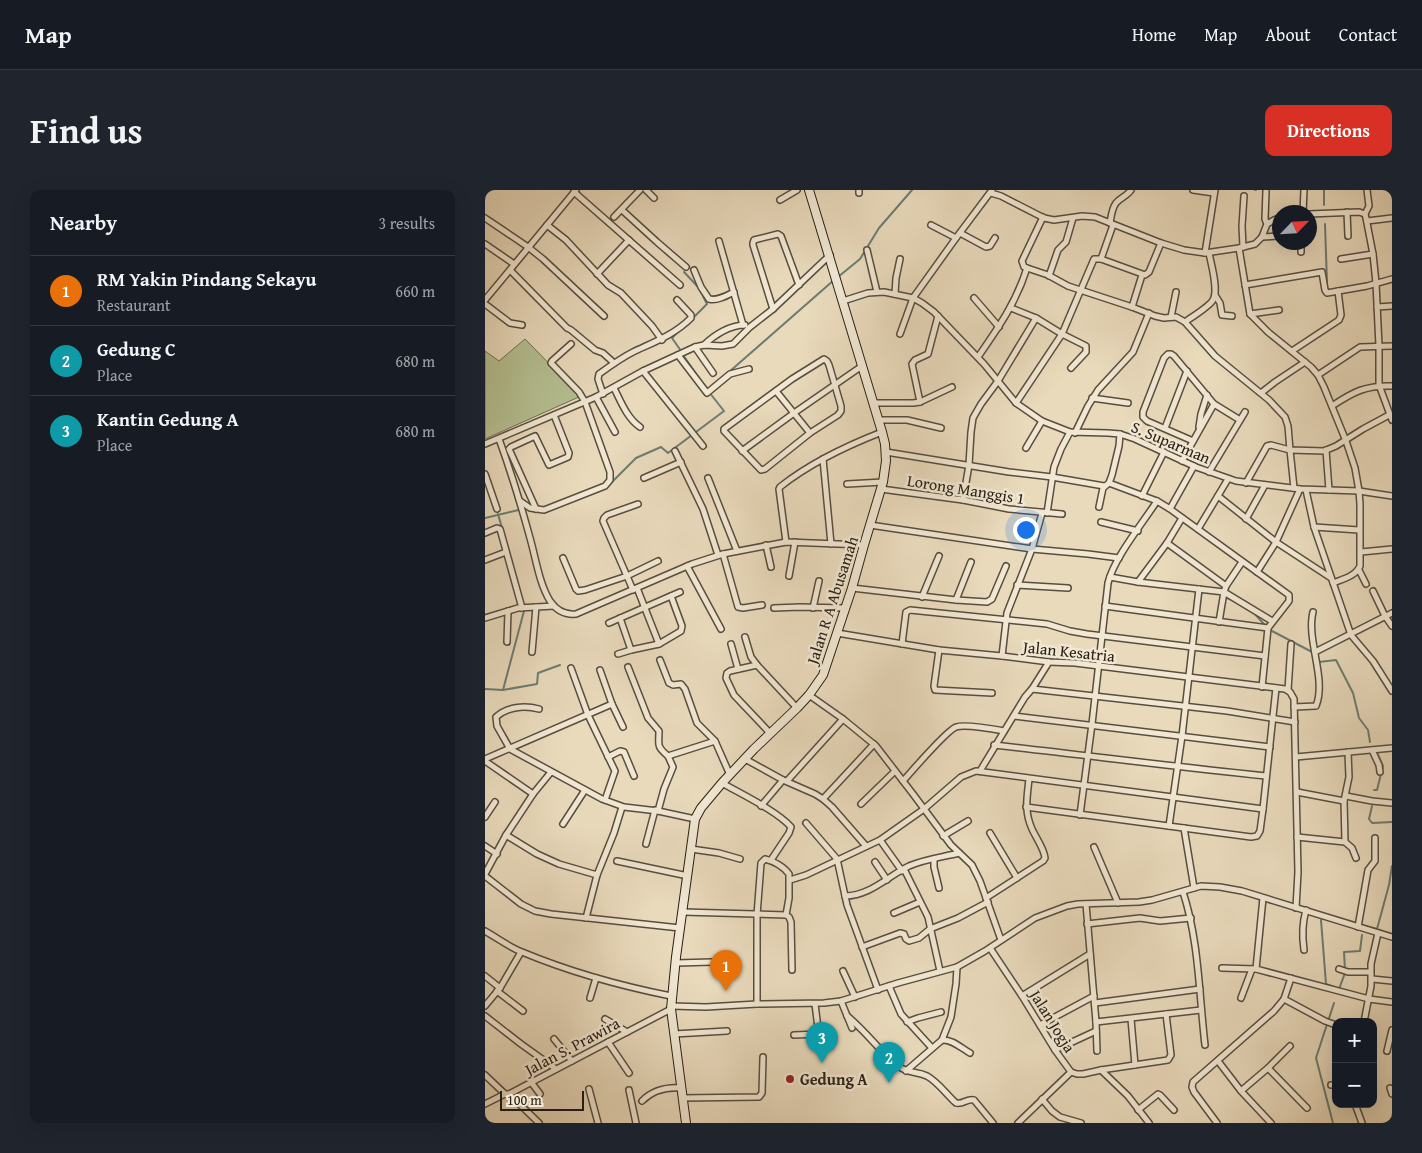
<!DOCTYPE html>
<html lang="en">
<head>
<meta charset="utf-8">
<style>
	:root { --surface:#171b24; --page:#20242c; --text:#f1f3f6; --muted:#9ea1a6; --line:#363941; --accent:#d93025 }
	body { margin:0; font-family:"Gentium Book Plus",serif; background:var(--page); color:var(--text) }
	.controls { position:absolute; right:15px; bottom:15px; display:grid; overflow:hidden; border-radius:10px; box-shadow:0 5px 20px #0002 }
	.controls button { width:45px; height:45px; display:grid; place-items:center; padding:0; border:0; border-bottom:1px solid var(--line); background:var(--surface); color:var(--text); font:25px sans-serif }
	.compass { position:absolute; left:787px; top:15px; width:45px; height:45px; border-radius:50%; background:var(--surface); box-shadow:0 5px 20px #0002; rotate:65deg }
	.scale { position:absolute; left:15px; bottom:12px; width:84px; box-sizing:border-box; padding-left:5px; border:2px solid #282014; border-top:0; font-size:14px; line-height:18px; white-space:nowrap; color:#282014; -webkit-text-stroke:4px #f1e7d3; paint-order:stroke }
	.you { position:absolute; left:540px; top:339px; width:18px; height:18px; margin:-12px; border:4px solid #fff; border-radius:50%; background:#1a73e8; box-shadow:0 0 0 8px #1a73e833 }
	.badge { display:grid; place-items:center; width:32px; height:32px; border-radius:50%; background:var(--accent); color:#fff; font-size:16px; font-weight:700 }
	.pin { position:absolute; translate:-50% -41px; filter:drop-shadow(0 1px 2px #0008) }
	.pin::after { content:''; position:absolute; top:26px; width:18px; height:15px; background:inherit; clip-path:polygon(0 0,100% 0,50% 100%) }
	.list { margin:0; padding:0; list-style:none }
	h2 { display:flex; justify-content:space-between; align-items:center; height:65px; margin:0; padding:0 20px; font-size:21px }
	h2 small { font-size:16px; font-weight:400; color:var(--muted) }
	.list li { display:grid; grid-template-columns:32px 1fr auto; gap:15px; align-items:center; box-sizing:border-box; height:70px; padding:0 20px; border-top:1px solid var(--line) }
	.list b { display:block; font-size:19px; white-space:nowrap }
	.list p { margin:0; font-size:16px; white-space:nowrap; color:var(--muted) }
	.list em { font-size:16px; font-style:normal; color:var(--muted) }
	.map { position:relative; flex:none; width:907px; height:933px; overflow:hidden; border-radius:10px }
	header { display:flex; align-items:center; gap:30px; box-sizing:border-box; height:70px; padding:0 25px; background:var(--surface); border-bottom:1px solid var(--line) }
	header strong { font-size:24px }
	nav { display:flex; gap:28px; margin-inline-start:auto; font-size:18px }
	.intro { display:flex; align-items:center; justify-content:space-between; box-sizing:border-box; height:120px; padding:0 30px }
	h1 { margin:0; font-size:35px }
	.button { padding:12px 22px; border-radius:10px; background:var(--accent); color:#fff; font-size:18px; font-weight:700 }
	main { display:flex; gap:30px; padding:0 30px }
	aside { flex:1; background:var(--surface); border-radius:10px; box-shadow:0 5px 20px #0002 }
	.map>svg:first-child { display:block }
	.green { fill:#b5c092; stroke:#6e7053 }
	.lines { fill:none; stroke-linecap:round; stroke-linejoin:round }
	.stream { stroke:#6b7c73; stroke-width:2 }
	.street-casing { stroke:#584e3e; stroke-width:8 }
	.secondary-casing { stroke:#282014; stroke-width:10 }
	.street { stroke:#f1e7d3; stroke-width:5 }
	.secondary { stroke:#f1e7d3; stroke-width:8 }
	.poi-dot { fill:#8f2418; stroke:#f1e7d3; stroke-width:2 }
	.labels { text-anchor:middle; stroke-width:5; stroke-linejoin:round; paint-order:stroke }
	.street-label { font-size:16px; fill:#282014; stroke:#f1e7d3 }
	.poi-label { font-size:16px; font-weight:bold; fill:#282014; stroke:#f1e7d3; text-anchor:start }
</style>
</head>
<body>
<header>
<strong>Map</strong>
<nav><a>Home</a><a>Map</a><a>About</a><a>Contact</a></nav>
</header>
<div class="intro"><h1>Find us</h1><a class="button">Directions</a></div>
<main>
<aside>
<h2>Nearby<small>3 results</small></h2>
<ul class="list">
<li><span class="badge" style="background:#e8710a">1</span><div><b>RM Yakin Pindang Sekayu</b><p>Restaurant</p></div><em>660 m</em></li>
<li><span class="badge" style="background:#0f9aa8">2</span><div><b>Gedung C</b><p>Place</p></div><em>680 m</em></li>
<li><span class="badge" style="background:#0f9aa8">3</span><div><b>Kantin Gedung A</b><p>Place</p></div><em>680 m</em></li>
</ul>
</aside>
<div class="map">
<svg width="907" height="933" viewBox="0 0 907 933">
	<rect width="100%" height="100%" fill="#e9dabc"/>
	<filter id="stains"><feTurbulence type="fractalNoise" baseFrequency=".004" numOctaves="4"/><feColorMatrix values="0 0 0 0 .2 0 0 0 0 .09 0 0 0 0 .02 0 0 0 .5 -.17"/></filter>
	<radialGradient id="worn" r=".72"><stop offset=".6" stop-color="#630" stop-opacity="0"/><stop offset="1" stop-color="#630" stop-opacity=".3"/></radialGradient>
	<path class="green" d="M40 149 96 206 0 249V161L14 171Z"/>
	<g class="lines">
		<g class="stream">
			<path d="M770 0H771"/>
			<path d="M839 0V15"/>
			<path d="M840 34 842 93"/>
			<path d="M199 82 214 98 222 114 208 128"/>
			<path d="M353 87 375 69 394 38 427 0"/>
			<path d="M193 142 187 148 196 161"/>
			<path d="M198 165 214 188"/>
			<path d="M244 182 349 90"/>
			<path d="M119 299 122 297 151 268 176 257 183 263 239 221 224 202"/>
			<path d="M13 324 17 338"/>
			<path d="M0 328 42 318"/>
			<path d="M740 407 749 411"/>
			<path d="M768 422 779 434"/>
			<path d="M787 441 829 463"/>
			<path d="M833 470 834 472 851 470 868 503 874 528 883 540 885 552"/>
			<path d="M0 499 18 500 52 494 53 483 75 475"/>
			<path d="M18 500 39 421"/>
			<path d="M892 563 898 576 897 580"/>
			<path d="M889 600H892L896 584"/>
			<path d="M887 616 884 629 887 633 907 632"/>
			<path d="M836 730 841 794 854 799 860 783"/>
			<path d="M882 737 892 739 904 695 907 676"/>
			<path d="M860 780 859 762 875 761 877 745"/>
			<path d="M848 933 831 868 849 813"/>
		</g>
		<g class="street-casing">
			<g id="street">
				<path d="M161 0 169 8"/>
				<path d="M374 0V3"/>
				<path d="M708 0 729 3"/>
				<path d="M781 1 780 29 782 34"/>
				<path d="M89 2 195 95"/>
				<path d="M506 3 516 6 559 28 569 30 597 26 610 27 676 53 699 60 720 63 754 58 770 54 777 47 782 34 789 30 794 28"/>
				<path d="M295 10 312 0"/>
				<path d="M137 20 172 52 201 77"/>
				<path d="M818 22 819 0"/>
				<path d="M862 22 863 46"/>
				<path d="M824 24 874 22 880 24 881 28 888 64 891 93 894 156V195L907 230"/>
				<path d="M880 24 884 16 882 0"/>
				<path d="M129 27 155 0"/>
				<path d="M558 27 537 71 539 77 563 85 583 96 647 117 670 126 679 128 691 127 700 132 730 166 784 210 800 227 803 236 805 260 809 298"/>
				<path d="M0 28 43 57 58 69 119 126"/>
				<path d="M882 31 907 28"/>
				<path d="M625 33C626 27 627 18 631 13 635 8 642 6 646 0"/>
				<path d="M62 35 81 50 123 95 136 103 167 136 177 150"/>
				<path d="M446 35 471 48"/>
				<path d="M475 43 501 57 505 56 510 48"/>
				<path d="M777 47 794 46"/>
				<path d="M234 51 258 135"/>
				<path d="M816 52V62"/>
				<path d="M0 54 29 74"/>
				<path d="M758 57 757 36 759 6"/>
				<path d="M754 58 765 124 783 142 826 177 833 185 839 197 861 251 870 278 874 301 875 314V376C871 386 858 389 848 393"/>
				<path d="M382 60 392 102"/>
				<path d="M720 63 730 0"/>
				<path d="M616 69 628 35"/>
				<path d="M856 69 888 64"/>
				<path d="M25 80 82 138 86 140 110 160 118 163 129 173"/>
				<path d="M209 80 216 97 224 109C232 111 241 106 249 102"/>
				<path d="M112 84 144 50"/>
				<path d="M564 86 573 60 581 52 588 28"/>
				<path d="M760 95 837 82 840 100 842 103 882 96 907 89"/>
				<path d="M410 104 411 88 415 69"/>
				<path d="M730 105 735 113 737 125 747 126"/>
				<path d="M489 108 514 137"/>
				<path d="M0 110 91 0"/>
				<path d="M358 111 383 103 399 102 428 108 437 113 449 122 499 174 531 213 557 231 585 242 623 243 635 244 650 249 711 277 751 291 815 299 874 301 907 306"/>
				<path d="M0 114 25 133 37 135"/>
				<path d="M647 117 657 85"/>
				<path d="M892 117 907 116"/>
				<path d="M526 118 551 128 577 144 601 156V162L586 178"/>
				<path d="M288 119 268 55V53L269 50 293 44 296 46 314 95"/>
				<path d="M765 124 794 120"/>
				<path d="M686 127 691 102"/>
				<path d="M700 132C708 126 724 117 728 110 734 100 726 74 724 63"/>
				<path d="M415 144 428 108 471 48 507 0"/>
				<path d="M219 155C229 145 245 135 260 135"/>
				<path d="M210 157 228 183"/>
				<path d="M807 161 854 130 856 125 853 101"/>
				<path d="M193 165 222 203 245 184 264 179"/>
				<path d="M493 167C513 138 531 113 542 78"/>
				<path d="M339 169 342 171 344 175 356 216V221L353 225 325 243 280 279 276 280 239 241V239L307 189Z"/>
				<path d="M158 181 218 256"/>
				<path d="M833 185 875 157 907 156"/>
				<path d="M129 198C136 212 142 228 155 237"/>
				<path d="M291 201 325 243"/>
				<path d="M776 203 790 192 820 172"/>
				<path d="M118 204 113 189 114 184C125 176 136 168 148 162 169 152 189 145 206 128V125L192 110"/>
				<path d="M111 207 130 242"/>
				<path d="M607 208 643 213"/>
				<path d="M435 212 427 174 430 170 443 164 453 126"/>
				<path d="M388 213H428L435 212 467 197"/>
				<path d="M531 213 577 144 609 69H616L660 85 664 82 676 53"/>
				<path d="M847 216C868 202 881 195 907 196"/>
				<path d="M393 230H422L456 238"/>
				<path d="M714 237 716 224 722 205"/>
				<path d="M680 238 702 181"/>
				<path d="M590 243 603 216 613 200 648 162 664 123"/>
				<path d="M14 249C26 282 36 315 45 348 51 369 54 393 65 411 71 420 80 425 91 424L207 374 238 364 301 352 379 355"/>
				<path d="M708 251 662 231 658 227V222L679 168 683 164H686L689 166 729 214 755 230"/>
				<path d="M0 254 111 207 158 181 210 157 219 155 237 156 248 154 265 137 288 119 345 65"/>
				<path d="M541 258 557 231"/>
				<path d="M841 260 844 300"/>
				<path d="M190 261 218 319 233 365"/>
				<path d="M257 261 309 223 377 176"/>
				<path d="M401 262 524 282 567 287 619 296"/>
				<path d="M338 269 346 354"/>
				<path d="M697 271 729 214"/>
				<path d="M724 282 760 222"/>
				<path d="M0 284 12 319"/>
				<path d="M159 288 196 272"/>
				<path d="M223 288 252 361"/>
				<path d="M624 293 672 311 685 319 804 405V411L783 438 777 497"/>
				<path d="M761 293 782 256 786 255 805 260 839 261 851 256 878 239 904 225"/>
				<path d="M362 294 398 292"/>
				<path d="M396 299 478 310 524 319 577 324"/>
				<path d="M821 300 829 337 866 445 888 471 907 501"/>
				<path d="M657 306 679 262"/>
				<path d="M733 306 791 352 846 388"/>
				<path d="M478 310 484 275 486 242 488 228 496 214 513 191 551 128"/>
				<path d="M35 311 45 318 59 320 120 296 125 290V282L100 212 94 202 66 173 67 171 86 154"/>
				<path d="M614 317 618 298 624 293 627 285 634 256 635 244"/>
				<path d="M686 317 709 276"/>
				<path d="M51 319 24 259 26 257 50 246 64 275 83 267 84 263 69 225"/>
				<path d="M562 323 569 277 576 259 585 242"/>
				<path d="M761 329 780 295"/>
				<path d="M616 332 653 341"/>
				<path d="M385 335 547 359 603 364 634 368"/>
				<path d="M829 337 874 340"/>
				<path d="M713 339 743 289"/>
				<path d="M0 343 12 338 15 339 37 418"/>
				<path d="M301 352 294 299 295 297C325 273 361 256 397 242"/>
				<path d="M682 353 741 396 739 402 787 431"/>
				<path d="M281 355 286 377"/>
				<path d="M876 362 907 359"/>
				<path d="M238 364 253 417 258 418 277 415"/>
				<path d="M78 368 91 399 93 401 100 400 142 386 173 371"/>
				<path d="M0 370 21 362"/>
				<path d="M202 376 236 439"/>
				<path d="M874 380 881 394"/>
				<path d="M772 382 791 352 815 299"/>
				<path d="M304 386 310 352"/>
				<path d="M625 387 653 392 739 402 734 432"/>
				<path d="M653 392 682 353 697 328"/>
				<path d="M532 395 583 398"/>
				<path d="M741 396 757 372"/>
				<path d="M152 398 174 454"/>
				<path d="M367 398 471 410 502 412 507 409 521 376"/>
				<path d="M148 400 118 331 119 328 122 325 153 314"/>
				<path d="M888 401 900 426 907 436"/>
				<path d="M437 407 454 366"/>
				<path d="M471 410 486 372"/>
				<path d="M620 416 783 438"/>
				<path d="M289 418 315 417 360 418"/>
				<path d="M328 418 334 391"/>
				<path d="M0 428 33 418 69 416"/>
				<path d="M135 428 146 460 174 454 196 441 197 436 186 406"/>
				<path d="M124 433 195 402"/>
				<path d="M352 443 454 460 517 466 564 472 590 473 800 499 805 502 809 509 813 682 811 718"/>
				<path d="M260 447 266 467 272 475 312 518"/>
				<path d="M22 452 23 421"/>
				<path d="M246 454 253 479"/>
				<path d="M417 454 421 422 425 420 562 434 585 441 602 444 780 466"/>
				<path d="M454 460 449 496 450 500 507 503"/>
				<path d="M47 462 51 417"/>
				<path d="M830 462 907 423"/>
				<path d="M133 464 146 460"/>
				<path d="M517 466 522 423 547 359 557 323"/>
				<path d="M175 470 184 493 188 495 196 494 200 499 212 533 230 551 245 585"/>
				<path d="M272 475 245 481 242 483 241 488 249 505 285 543"/>
				<path d="M143 477 163 528 174 541C174 555 171 556 183 566"/>
				<path d="M86 478 103 525 130 581 120 610"/>
				<path d="M115 480 127 514 138 537"/>
				<path d="M547 499 742 521 810 532"/>
				<path d="M803 500 806 454"/>
				<path d="M324 505 358 529 391 556 428 604 466 655 487 675 495 691 516 750"/>
				<path d="M809 517 831 516C842 489 821 450 828 422"/>
				<path d="M54 519C39 515 22 517 11 527L12 536 25 559 117 609 139 617 173 621 210 629"/>
				<path d="M529 526 785 557"/>
				<path d="M509 555C600 565 691 577 781 586"/>
				<path d="M887 560 894 575 895 582"/>
				<path d="M123 567 135 561 139 562 149 586"/>
				<path d="M811 567 907 558"/>
				<path d="M0 569 127 514"/>
				<path d="M260 569 298 590 330 604 338 609 347 617 381 656"/>
				<path d="M0 571 48 604"/>
				<path d="M495 581 540 507 547 499 564 472"/>
				<path d="M302 591 358 529"/>
				<path d="M418 591C427 581 461 541 471 537 480 534 508 539 519 541"/>
				<path d="M237 593C256 604 292 621 306 637L304 643 286 670"/>
				<path d="M812 602 859 611"/>
				<path d="M861 606 887 611 907 613"/>
				<path d="M338 609 389 554"/>
				<path d="M376 614 410 581"/>
				<path d="M276 616 298 590"/>
				<path d="M541 617 766 647 772 646 775 641 778 619 791 498"/>
				<path d="M173 621 179 599 188 577 183 566 230 551"/>
				<path d="M595 625 607 534 623 393C629 368 657 334 672 311"/>
				<path d="M0 627 10 612"/>
				<path d="M321 633 352 669 362 715 393 800"/>
				<path d="M78 634 100 600"/>
				<path d="M684 636 697 546 714 399"/>
				<path d="M699 638 709 698"/>
				<path d="M505 643 532 688"/>
				<path d="M21 645 52 664 74 674 112 685"/>
				<path d="M458 646 483 631"/>
				<path d="M812 647 860 652 867 658 871 668"/>
				<path d="M395 650 417 681"/>
				<path d="M860 652 859 611 864 587 863 562"/>
				<path d="M161 654 170 620"/>
				<path d="M0 656 12 664"/>
				<path d="M609 657 633 713"/>
				<path d="M206 659 234 663 255 669"/>
				<path d="M449 669V677L454 698"/>
				<path d="M132 671 203 686"/>
				<path d="M390 672 402 690"/>
				<path d="M419 679 443 727 455 781"/>
				<path d="M0 684 21 645 48 604 66 582"/>
				<path d="M0 686 36 714 50 721 66 724 195 738"/>
				<path d="M305 690 321 685 395 650 439 619 476 587 491 581 778 619"/>
				<path d="M698 702C714 751 714 804 720 855"/>
				<path d="M360 706C385 706 403 686 424 676 440 669 458 667 474 663"/>
				<path d="M501 708 558 671 560 668C559 658 551 648 547 639 539 621 542 608 544 589"/>
				<path d="M778 708 771 779 884 809 907 812"/>
				<path d="M601 714 611 832 716 820"/>
				<path d="M198 722 301 725"/>
				<path d="M409 723 435 712"/>
				<path d="M101 728 112 685 129 643 137 617"/>
				<path d="M602 734 655 728 675 731 706 728"/>
				<path d="M873 737 883 680 890 671V648"/>
				<path d="M0 741C12 748 24 757 37 762 85 782 136 796 186 806"/>
				<path d="M377 757 415 743 419 744 421 749 424 751 434 748 445 739 473 728 503 712"/>
				<path d="M505 758 537 806 570 860 586 882 592 884H598L616 880 683 870 686 865 681 824"/>
				<path d="M819 760C817 746 817 734 821 720"/>
				<path d="M191 773 227 772"/>
				<path d="M737 778 771 779"/>
				<path d="M854 779 863 782H885"/>
				<path d="M358 781 370 807"/>
				<path d="M0 786 15 798"/>
				<path d="M887 789 907 791"/>
				<path d="M404 796 416 824 447 858"/>
				<path d="M12 801 38 821"/>
				<path d="M537 806 605 764"/>
				<path d="M105 808 111 788"/>
				<path d="M756 808 767 779"/>
				<path d="M799 809 840 831 851 835"/>
				<path d="M356 811 367 838"/>
				<path d="M610 813 715 799"/>
				<path d="M272 814V725L276 673 280 669C289 671 299 677 304 684V708L301 725 304 727 306 732 307 780"/>
				<path d="M330 814 335 854"/>
				<path d="M0 816 15 798 36 762"/>
				<path d="M186 816 221 817 272 814 339 813 356 811 413 793 472 777 500 761 550 728 582 716 593 714 654 712 667 710 716 696 735 697 757 701 907 747"/>
				<path d="M0 826 36 854 71 879"/>
				<path d="M362 826C381 841 394 861 413 876 424 884 431 881 442 886 453 892 462 905 471 913 478 915 482 908 489 910L508 933"/>
				<path d="M120 829 142 842"/>
				<path d="M646 829 650 875"/>
				<path d="M422 832 433 828 456 822"/>
				<path d="M611 832 612 861"/>
				<path d="M879 832 886 796V774L893 743"/>
				<path d="M555 835 609 806"/>
				<path d="M189 844 242 841"/>
				<path d="M309 845 334 844"/>
				<path d="M69 849 87 871"/>
				<path d="M457 850 466 827 471 794 472 777"/>
				<path d="M123 852 144 883"/>
				<path d="M570 860 611 841"/>
				<path d="M902 861 907 840"/>
				<path d="M733 871 756 901 786 933"/>
				<path d="M783 878 822 918"/>
				<path d="M616 880 643 906 664 933"/>
				<path d="M421 881 457 850C467 849 476 858 485 863"/>
				<path d="M0 885 20 904"/>
				<path d="M46 892 55 904"/>
				<path d="M846 895H851"/>
				<path d="M905 898 907 904"/>
				<path d="M104 899 113 933"/>
				<path d="M144 900 151 933"/>
				<path d="M756 901 783 878 805 856"/>
				<path d="M24 904 54 933"/>
				<path d="M197 908 274 907 277 903 278 867"/>
				<path d="M557 909 567 921 575 927 596 933"/>
				<path d="M157 911C168 900 181 897 196 898"/>
				<path d="M0 914 20 904H24L186 819"/>
				<path d="M870 914 877 933"/>
				<path d="M653 920 673 904 675 905 689 920"/>
				<path d="M533 933 586 882"/>
				<path d="M732 933 709 902 707 897 708 892 789 821 799 809 806 788"/>
			</g>
		</g>
		<g class="secondary-casing">
			<path id="secondary" d="M201 933 186 819 191 767 210 629 216 618 237 593 269 559 312 518 324 505 338 485 367 398 379 355 398 292 401 271 400 254 397 242 324 0"/>
		</g>
		<use href="#street" class="street"/>
		<use href="#secondary" class="secondary"/>
	</g>
	<circle class="poi-dot" cx="305" cy="889" r="5"/>
	<g class="labels">
		<g class="street-label">
			<text transform="translate(686 252) rotate(23)" y="6">S. Suparman</text>
			<text transform="translate(481 299) rotate(9)" y="6">Lorong Manggis 1</text>
			<text transform="translate(347 410) rotate(-72)" y="6">Jalan R A Abusamah</text>
			<text transform="translate(584 461) rotate(6)" y="6">Jalan Kesatria</text>
			<text transform="translate(568 831) rotate(58)" y="6">Jalan Jogja</text>
			<text transform="translate(87 856) rotate(-28)" y="6">Jalan S. Prawira</text>
		</g>
		<g class="poi-label">
			<text x="315" y="895">Gedung A</text>
		</g>
	</g>
	<rect width="100%" height="100%" filter="url(#stains)"/>
	<rect width="100%" height="100%" fill="url(#worn)"/>
</svg>
<div class="controls">
<button>+</button>
<button>−</button>
</div>
<svg class="compass" viewBox="-18 -18 36 36"><path d="M0-13l5 13h-10z" fill="#e53935"/><path d="M0 13l5-13h-10z" fill="#9ea1a6"/></svg>
<div class="scale">100 m</div>
<div class="you"></div>
<div class="pin badge" style="left:241px;top:801px;background:#e8710a">1</div>
<div class="pin badge" style="left:404px;top:893px;background:#0f9aa8">2</div>
<div class="pin badge" style="left:337px;top:873px;background:#0f9aa8">3</div>
</div>
</main>
</body>
</html>
